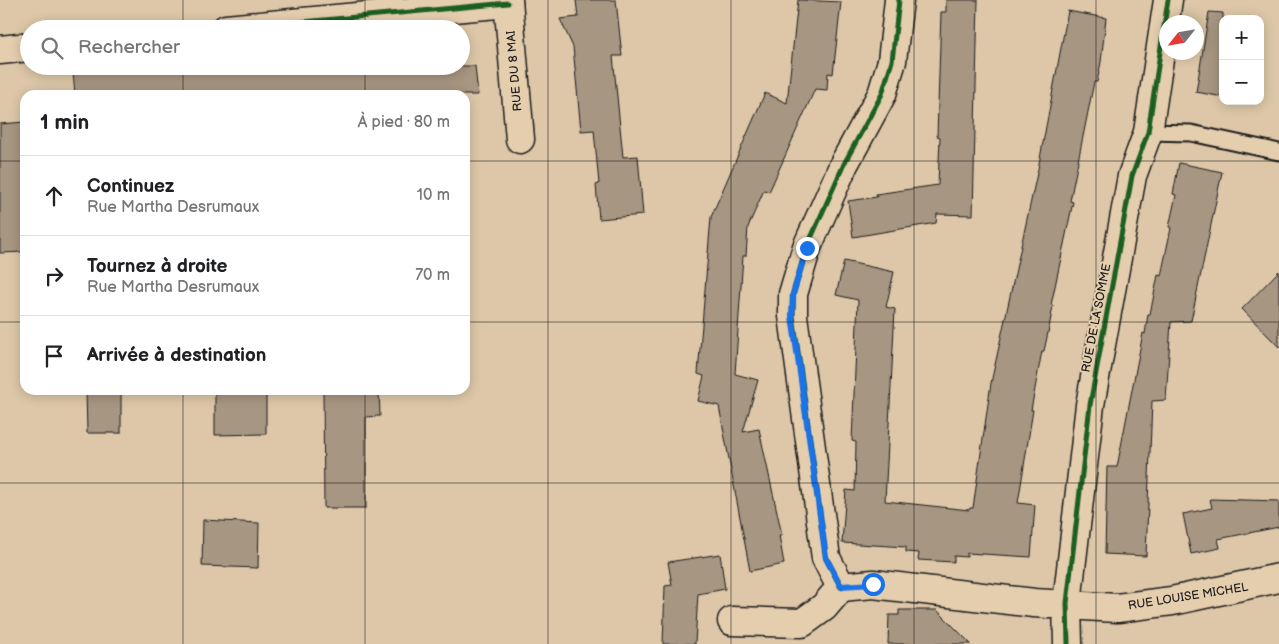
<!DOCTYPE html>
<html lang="fr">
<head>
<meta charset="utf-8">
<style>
	:root { --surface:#fff; --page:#f2f2f2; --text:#202124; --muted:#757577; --line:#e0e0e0 }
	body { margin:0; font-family:"Balsamiq Sans",sans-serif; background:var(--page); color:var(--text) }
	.controls { position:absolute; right:15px; top:15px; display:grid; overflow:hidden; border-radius:10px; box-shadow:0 2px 12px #0003 }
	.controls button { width:45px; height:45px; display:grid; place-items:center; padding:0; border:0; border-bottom:1px solid var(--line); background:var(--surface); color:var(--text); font:25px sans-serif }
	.compass { position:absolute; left:1159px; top:15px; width:45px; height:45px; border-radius:50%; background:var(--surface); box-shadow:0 2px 12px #0003; rotate:239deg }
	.stop { position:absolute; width:15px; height:15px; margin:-11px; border:4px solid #1a73e8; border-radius:50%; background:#fff }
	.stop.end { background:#1a73e8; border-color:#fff; box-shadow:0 1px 5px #0008 }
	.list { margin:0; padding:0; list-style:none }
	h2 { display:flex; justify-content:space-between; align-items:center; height:65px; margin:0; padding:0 20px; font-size:21px }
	h2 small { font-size:16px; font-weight:400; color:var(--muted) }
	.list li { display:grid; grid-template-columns:32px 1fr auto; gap:15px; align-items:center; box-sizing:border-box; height:80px; padding:0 20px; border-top:1px solid var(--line) }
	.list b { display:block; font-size:19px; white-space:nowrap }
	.list p { margin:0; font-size:16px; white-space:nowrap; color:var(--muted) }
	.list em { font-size:16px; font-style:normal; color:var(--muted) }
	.icon { flex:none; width:28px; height:28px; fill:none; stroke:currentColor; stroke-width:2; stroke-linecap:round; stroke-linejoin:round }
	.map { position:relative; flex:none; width:1279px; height:644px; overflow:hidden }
	.search { position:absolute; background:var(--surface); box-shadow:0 2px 12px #0003; left:20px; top:20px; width:450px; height:55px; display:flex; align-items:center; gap:12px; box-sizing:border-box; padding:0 18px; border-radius:28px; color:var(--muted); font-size:19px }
	.panel { position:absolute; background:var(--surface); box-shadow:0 2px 12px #0003; left:20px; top:90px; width:450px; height:305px; border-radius:15px }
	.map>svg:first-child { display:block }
	.building { fill:#a79681; stroke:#1c1c1c }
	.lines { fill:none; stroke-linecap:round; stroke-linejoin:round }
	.lane-casing { stroke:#1c1c1c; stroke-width:19 }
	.street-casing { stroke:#1c1c1c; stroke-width:31 }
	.lane { stroke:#e5ceae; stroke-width:15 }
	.street { stroke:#e5ceae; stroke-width:28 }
	.cycleway-casing { stroke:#e5ceae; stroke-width:8 }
	.cycleway { stroke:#1b5e20; stroke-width:5 }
	.route { stroke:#1a73e8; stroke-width:6 }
	.grid { fill:none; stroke:#1c1c1c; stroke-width:1; stroke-opacity:0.55 }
	.labels { text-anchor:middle; stroke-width:4; stroke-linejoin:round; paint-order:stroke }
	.street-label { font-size:12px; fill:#1c1c1c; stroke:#e5ceae }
</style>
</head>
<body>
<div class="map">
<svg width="1279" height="644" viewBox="0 0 1279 644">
	<rect width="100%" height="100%" fill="#ddc7a8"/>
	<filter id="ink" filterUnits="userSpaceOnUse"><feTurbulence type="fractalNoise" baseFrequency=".02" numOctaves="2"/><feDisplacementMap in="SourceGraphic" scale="10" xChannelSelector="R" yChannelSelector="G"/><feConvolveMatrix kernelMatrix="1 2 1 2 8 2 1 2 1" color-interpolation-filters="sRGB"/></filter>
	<g filter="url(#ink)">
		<g class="building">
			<path d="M576 0H616L622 56H613L623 157 638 156 643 215 599 219 596 185 599 184 594 130 581 131 573 47 560 19 578 17Z"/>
			<path d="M798 0 841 2 833 74 828 73 827 90 815 89 769 192 764 190 748 227 746 256H743L735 374 758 380 743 432 759 429 782 535H779L784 564 750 571 719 406 698 401 704 376 698 374 700 349 711 217 765 93 787 103Z"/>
			<path d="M946 0H978L973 215 937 214 936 223 853 237 848 201 877 197 876 194 938 185 940 137 937 136 941 12H946Z"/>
			<path d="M1068 11 1106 18 1101 62 1097 82H1094L1070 201 1073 202 1051 305 1053 306 1049 328 1044 351H1042L1031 410H1033L1018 503 1035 505 1031 557 967 553V557L954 556V562L918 560 919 553 906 552V547L842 543 846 490 855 491 856 442 852 441 858 300 836 295 844 261 894 272 886 307 895 309 885 501 969 510 970 508H973L991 383 1038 169Z"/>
			<path d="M1209 12 1223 13V97L1196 92Z"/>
			<path d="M123 66H475L478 95H446V92L410 95H75L73 72Z"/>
			<path d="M25 122V252L0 253V124Z"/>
			<path d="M1179 163 1222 172 1191 321 1171 322 1166 400 1152 401 1146 556 1105 554 1107 467H1117L1143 333 1145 334 1148 314H1150L1158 275 1161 276 1171 228 1169 227 1176 195 1173 194Z"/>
			<path d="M1279 271V347L1242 309Z"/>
			<path d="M86 390H121V433H87Z"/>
			<path d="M215 390H266V434L215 435Z"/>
			<path d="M323 390H379L380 416 366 417V508H324Z"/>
			<path d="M1210 499 1279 501V527L1218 539 1220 548 1191 554 1183 514 1212 508Z"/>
			<path d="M203 520 259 523 258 568 202 566Z"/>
			<path d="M720 554 725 589 698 594 695 644H663L665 586 672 585 668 562Z"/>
			<path d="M899 610H937L971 644H888L889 615H899Z"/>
		</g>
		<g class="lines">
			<g class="lane-casing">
				<path id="lane" d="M1148 132 1191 133 1279 152"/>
			</g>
			<g class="street-casing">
				<g id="street">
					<path d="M508 0 520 139"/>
					<path d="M226 29 508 3"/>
					<path d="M0 50 29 47"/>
					<path d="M841 587 826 558 793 316V294L807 247 844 164 882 94 892 61 899 0"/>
					<path d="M732 621 802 623 824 607 841 587 873 584 1034 603 1117 608 1172 601 1279 578"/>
					<path d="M1068 644 1067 603 1090 405 1132 176 1148 132 1168 0"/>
				</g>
			</g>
			<use href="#lane" class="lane"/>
			<use href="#street" class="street"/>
			<g class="cycleway-casing">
				<g id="cycleway">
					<path d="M226 29 508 3"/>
					<path d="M841 587 826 558 793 316V294L807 247 844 164 882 94 892 61 899 0"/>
					<path d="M1068 644 1067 603 1090 405 1132 176 1148 132 1168 0"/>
				</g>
			</g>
			<use href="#cycleway" class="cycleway"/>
		</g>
	</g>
	<g class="lines" filter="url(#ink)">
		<path class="route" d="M807 248 793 294 792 316 826 558 841 586 873 584"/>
	</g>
	<path class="grid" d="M183 0V29M365 0V29M548 0V644M731 0V644M914 0V644M1096 0V644M183 66V95M365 66V95M0 161H25M465 161H1279M0 322H25M465 322H1279M183 390V644M365 390V644M0 483H1279"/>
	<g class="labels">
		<g class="street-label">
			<text transform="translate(514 71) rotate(-95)" y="4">RUE DU 8 MAI</text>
			<text transform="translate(1096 318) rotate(-79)" y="4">RUE DE LA SOMME</text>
			<text transform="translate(1188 596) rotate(-9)" y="4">RUE LOUISE MICHEL</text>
		</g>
	</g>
</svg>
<div class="controls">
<button>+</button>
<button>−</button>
</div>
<svg class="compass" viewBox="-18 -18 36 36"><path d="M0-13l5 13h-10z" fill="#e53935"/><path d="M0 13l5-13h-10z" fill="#757577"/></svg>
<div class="stop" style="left:873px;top:584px"></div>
<div class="stop end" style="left:807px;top:248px"></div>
<div class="search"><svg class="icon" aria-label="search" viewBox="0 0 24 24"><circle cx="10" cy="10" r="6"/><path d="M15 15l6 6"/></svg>Rechercher</div>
<section class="panel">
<h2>1 min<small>À pied · 80 m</small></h2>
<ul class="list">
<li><svg class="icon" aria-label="ahead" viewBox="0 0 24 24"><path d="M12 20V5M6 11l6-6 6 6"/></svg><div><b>Continuez</b><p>Rue Martha Desrumaux</p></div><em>10 m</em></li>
<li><svg class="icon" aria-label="right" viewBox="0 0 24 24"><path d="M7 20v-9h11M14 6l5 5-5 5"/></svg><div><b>Tournez à droite</b><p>Rue Martha Desrumaux</p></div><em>70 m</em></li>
<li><svg class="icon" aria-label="arrive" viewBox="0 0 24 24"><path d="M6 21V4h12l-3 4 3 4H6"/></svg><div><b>Arrivée à destination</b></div></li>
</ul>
</section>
</div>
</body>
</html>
